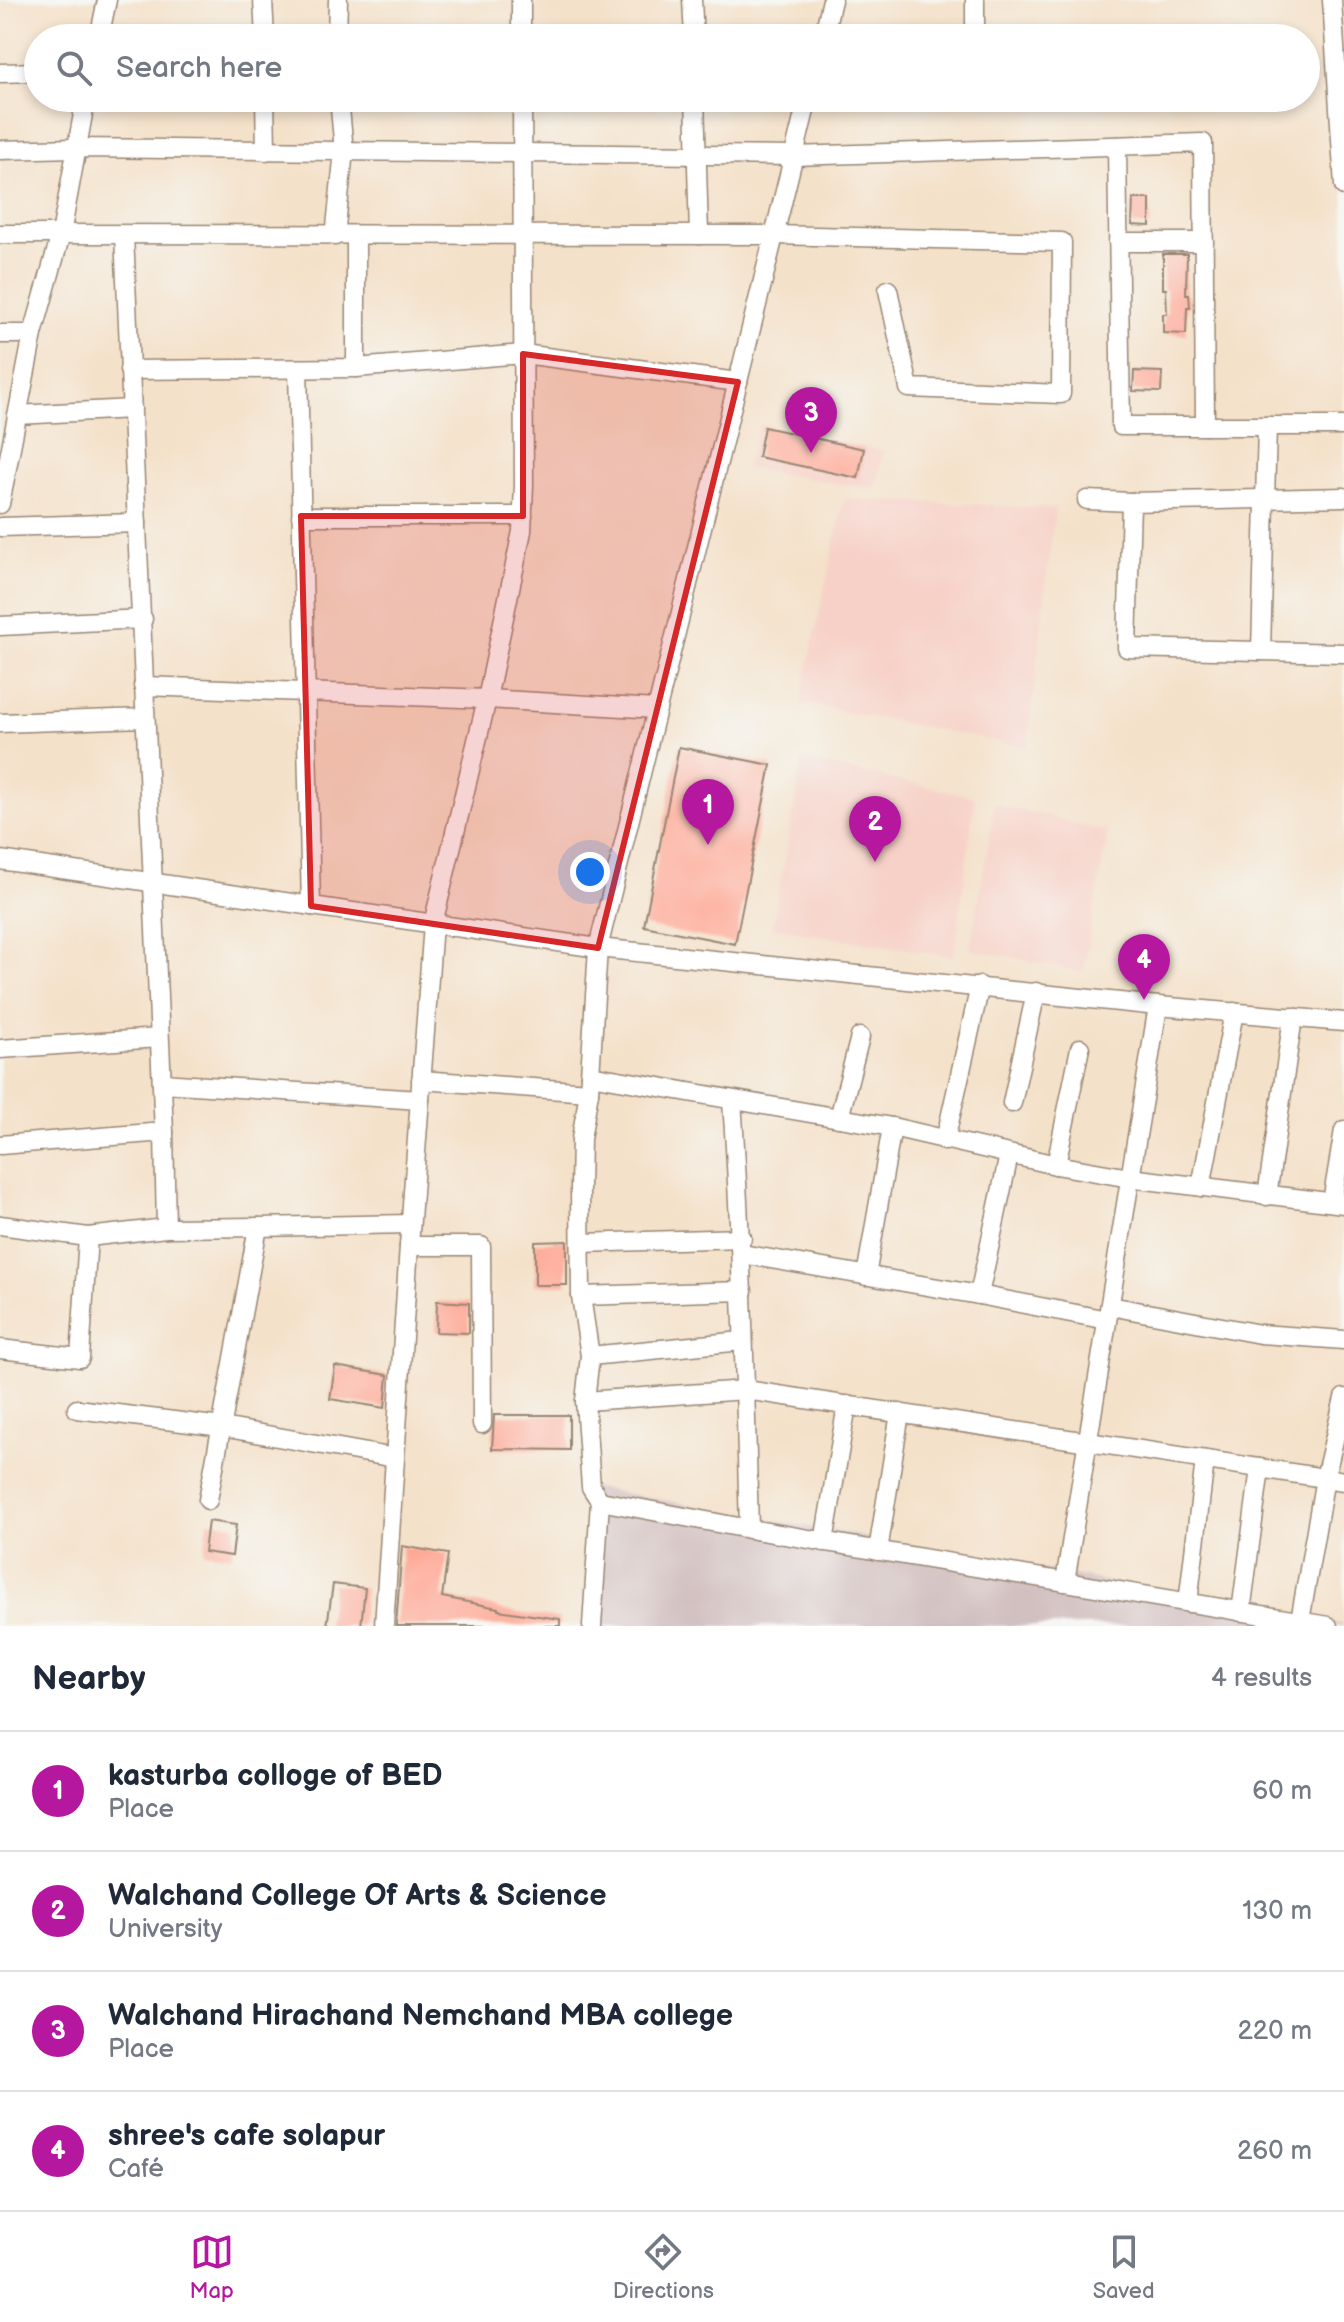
<!DOCTYPE html>
<html lang="en">
<head>
<meta charset="utf-8">
<style>
	:root { --surface:#fff; --page:#f2f2f3; --text:#1f2937; --muted:#747a83; --line:#e0e1e3; --accent:#b5179e }
	body { margin:0; font-family:"Balsamiq Sans",sans-serif; background:var(--page); color:var(--text) }
	.you { position:absolute; left:590px; top:872px; width:28px; height:28px; margin:-20px; border:6px solid #fff; border-radius:50%; background:#1a73e8; box-shadow:0 0 0 12px #1a73e833 }
	.badge { display:grid; place-items:center; width:52px; height:52px; border-radius:50%; background:var(--accent); color:#fff; font-size:26px; font-weight:700 }
	.pin { position:absolute; translate:-50% -66px; filter:drop-shadow(0 2px 4px #0008) }
	.pin::after { content:''; position:absolute; top:42px; width:28px; height:24px; background:inherit; clip-path:polygon(0 0,100% 0,50% 100%) }
	.list { margin:0; padding:0; list-style:none }
	h2 { display:flex; justify-content:space-between; align-items:center; height:104px; margin:0; padding:0 32px; font-size:34px }
	h2 small { font-size:26px; font-weight:400; color:var(--muted) }
	.list li { display:grid; grid-template-columns:52px 1fr auto; gap:24px; align-items:center; box-sizing:border-box; height:120px; padding:0 32px; border-top:2px solid var(--line) }
	.list b { display:block; font-size:30px; white-space:nowrap }
	.list p { margin:0; font-size:26px; white-space:nowrap; color:var(--muted) }
	.list em { font-size:26px; font-style:normal; color:var(--muted) }
	.icon { flex:none; width:44px; height:44px; fill:none; stroke:currentColor; stroke-width:2; stroke-linecap:round; stroke-linejoin:round }
	.map { position:relative; flex:none; width:1344px; height:1626px; overflow:hidden }
	.search { position:absolute; background:var(--surface); box-shadow:0 4px 12px #0003; left:24px; right:24px; top:24px; height:88px; display:flex; align-items:center; gap:20px; box-sizing:border-box; padding:0 28px; border-radius:44px; color:var(--muted); font-size:30px }
	.sheet { height:584px; background:var(--surface) }
	nav { display:flex; justify-content:space-around; align-items:center; box-sizing:border-box; height:112px; border-top:2px solid var(--line); background:var(--surface); font-size:22px; color:var(--muted) }
	nav a { display:grid; justify-items:center; gap:4px }
	nav .on { color:var(--accent) }
	.map>svg:first-child { display:block }
	.built { fill:#f7d1c7 }
	.industrial { fill:#d2bfc0 }
	.building { fill:#ffa895 }
	.lines { fill:none; stroke-linecap:round; stroke-linejoin:round }
	.minor-casing { stroke:#988674; stroke-width:21 }
	.minor { stroke:#fff; stroke-width:18 }
	.marked { fill:#d62828; fill-opacity:0.2; stroke:#d62828; stroke-width:6; stroke-linejoin:round }
</style>
</head>
<body>
<div class="map">
<svg width="1344" height="1626" viewBox="0 0 1344 1626">
	<rect width="100%" height="100%" fill="#f6f6f2"/>
	<filter id="ink" filterUnits="userSpaceOnUse"><feTurbulence type="fractalNoise" baseFrequency=".0125" numOctaves="2"/><feDisplacementMap in="SourceGraphic" scale="16" xChannelSelector="R" yChannelSelector="G"/><feConvolveMatrix kernelMatrix="1 2 1 2 8 2 1 2 1" color-interpolation-filters="sRGB"/></filter>
	<filter id="wash" filterUnits="userSpaceOnUse"><feTurbulence type="fractalNoise" baseFrequency=".006" numOctaves="4" result="noise"/><feDisplacementMap in="SourceGraphic" scale="32" xChannelSelector="R" yChannelSelector="G"/><feGaussianBlur stdDeviation="1.8" result="paint"/><feColorMatrix in="noise" values="0 0 0 0 0 0 0 0 0 0 0 0 0 0 0 0 0 1.4 0 .05"/><feComposite in="paint" operator="in"/></filter>
	<g filter="url(#wash)">
		<rect width="100%" height="100%" fill="#f4e1c9"/>
		<g class="built">
			<path d="M760 425 883 451 875 489 746 468Z"/>
			<path d="M844 499 1055 508 1027 747 800 703Z"/>
			<path d="M803 760 975 797 954 957 772 927Z"/>
			<path d="M995 804 1108 832 1083 972 970 949Z"/>
		</g>
		<path class="industrial" d="M591 1487 1344 1625V1626H591Z"/>
		<g id="blocks">
			<g class="building">
				<path d="M1133 199H1150V226L1132 225Z"/>
				<path d="M1163 254H1187L1186 294H1189L1190 307H1187L1186 334 1163 333V314H1167L1166 289H1163Z"/>
				<path d="M1134 371 1162 372 1161 392 1133 391Z"/>
				<path d="M764 427 864 449 858 478 758 457Z"/>
				<path d="M679 747 771 765 735 944 644 926Z"/>
				<path d="M567 1241V1285H535V1242Z"/>
				<path d="M437 1301 469 1303V1333L436 1332Z"/>
				<path d="M335 1366 388 1375 385 1408 330 1399Z"/>
				<path d="M494 1415H569V1450L492 1449Z"/>
				<path d="M208 1521 236 1525 232 1556 204 1552Z"/>
				<path d="M402 1546 448 1554 442 1597 498 1608V1610L560 1619V1626H396Z"/>
				<path d="M333 1584 365 1588 361 1626H327Z"/>
			</g>
		</g>
	</g>
	<g filter="url(#ink)">
		<use href="#blocks" fill-opacity="0" stroke="#988674" stroke-width="2"/>
		<g class="lines">
			<g class="minor-casing">
				<g id="minor">
					<path d="M263 0 265 38"/>
					<path d="M521 0V38"/>
					<path d="M692 0 694 38"/>
					<path d="M975 0V38"/>
					<path d="M1332 0 1344 186"/>
					<path d="M99 38 107 0"/>
					<path d="M337 38 338 0"/>
					<path d="M823 38 832 0"/>
					<path d="M0 73 38 72"/>
					<path d="M265 98 266 151"/>
					<path d="M695 98 699 235"/>
					<path d="M1117 146 1121 426H1344"/>
					<path d="M0 150 75 148 794 156 1203 143 1205 426"/>
					<path d="M0 234 774 235 1062 242 1061 394 909 388 888 290"/>
					<path d="M335 236 344 151 339 98"/>
					<path d="M1118 242H1204"/>
					<path d="M0 334H33"/>
					<path d="M356 368 523 354 738 382"/>
					<path d="M298 369 311 906"/>
					<path d="M129 370 356 368V236"/>
					<path d="M17 415 132 409"/>
					<path d="M1344 497 1131 502 1127 648 1344 653"/>
					<path d="M1087 500 1131 502"/>
					<path d="M0 504 33 334 61 234 86 98"/>
					<path d="M301 516H523"/>
					<path d="M0 527 137 523"/>
					<path d="M0 626 143 619"/>
					<path d="M1261 651 1267 426"/>
					<path d="M143 686 487 699 657 709"/>
					<path d="M0 723 144 718"/>
					<path d="M0 860 598 948 1158 1006 1344 1022"/>
					<path d="M0 1049 159 1038"/>
					<path d="M590 1075 892 1127 1056 1165 1130 1178 1344 1204"/>
					<path d="M421 1080 589 1092"/>
					<path d="M162 1083 420 1100"/>
					<path d="M732 1101C742 1244 745 1386 749 1529"/>
					<path d="M1012 1103 1036 992"/>
					<path d="M839 1118 860 1037"/>
					<path d="M164 1132 166 1228"/>
					<path d="M945 1141 980 986"/>
					<path d="M0 1145 164 1132 124 235"/>
					<path d="M1056 1165 1080 1048"/>
					<path d="M1201 1187 1234 1012"/>
					<path d="M1267 1196 1293 1017"/>
					<path d="M1332 1202 1344 1130"/>
					<path d="M0 1225 88 1237 166 1228 258 1227 208 1500"/>
					<path d="M258 1227 410 1224"/>
					<path d="M581 1243 742 1238"/>
					<path d="M742 1254 979 1295 1107 1320"/>
					<path d="M866 1276 892 1127"/>
					<path d="M979 1295 1009 1155"/>
					<path d="M581 1296 743 1291"/>
					<path d="M1110 1306 1260 1334 1344 1340"/>
					<path d="M0 1349 80 1358 88 1237"/>
					<path d="M590 1356 742 1341"/>
					<path d="M585 1401 746 1390 1344 1481"/>
					<path d="M77 1409 222 1427 395 1458"/>
					<path d="M482 1424 481 1246H409L433 924 487 699 522 531 524 485 522 98"/>
					<path d="M600 1501 749 1529 1328 1626"/>
					<path d="M824 1542 847 1405"/>
					<path d="M878 1551 900 1413"/>
					<path d="M1065 1582 1158 1006"/>
					<path d="M1188 1603 1205 1460"/>
					<path d="M1241 1612 1260 1468"/>
					<path d="M1300 1621 1325 1478 1344 1398"/>
					<path d="M384 1626 409 1246"/>
					<path d="M592 1626 600 1501 591 1487 585 1401 590 1356 581 1296 580 1188 581 1139 589 1092 598 948 808 98"/>
				</g>
			</g>
			<use href="#minor" class="minor"/>
		</g>
	</g>
	<path class="marked" d="M523 354 738 382 598 948 311 906 301 516H523Z"/>
</svg>
<div class="you"></div>
<div class="pin badge" style="left:708px;top:845px">1</div>
<div class="pin badge" style="left:875px;top:862px">2</div>
<div class="pin badge" style="left:811px;top:453px">3</div>
<div class="pin badge" style="left:1144px;top:1000px">4</div>
<div class="search"><svg class="icon" aria-label="search" viewBox="0 0 24 24"><circle cx="10" cy="10" r="6"/><path d="M15 15l6 6"/></svg>Search here</div>
</div>
<section class="sheet">
<h2>Nearby<small>4 results</small></h2>
<ul class="list">
<li><span class="badge">1</span><div><b>kasturba colloge of BED</b><p>Place</p></div><em>60 m</em></li>
<li><span class="badge">2</span><div><b>Walchand College Of Arts &amp; Science</b><p>University</p></div><em>130 m</em></li>
<li><span class="badge">3</span><div><b>Walchand Hirachand Nemchand MBA college</b><p>Place</p></div><em>220 m</em></li>
<li><span class="badge">4</span><div><b>shree's cafe solapur</b><p>Café</p></div><em>260 m</em></li>
</ul>
</section>
<nav>
<a class="on"><svg class="icon" aria-label="map" viewBox="0 0 24 24"><path d="M3 6l6-2 6 2 6-2v14l-6 2-6-2-6 2zM9 4v14M15 6v14"/></svg>Map</a>
<a><svg class="icon" aria-label="directions" viewBox="0 0 24 24"><path d="M12 3l9 9-9 9-9-9zM9 14v-3h6M13 9l2 2-2 2"/></svg>Directions</a>
<a><svg class="icon" aria-label="saved" viewBox="0 0 24 24"><path d="M7 4h10v16l-5-4-5 4z"/></svg>Saved</a>
</nav>
</body>
</html>
